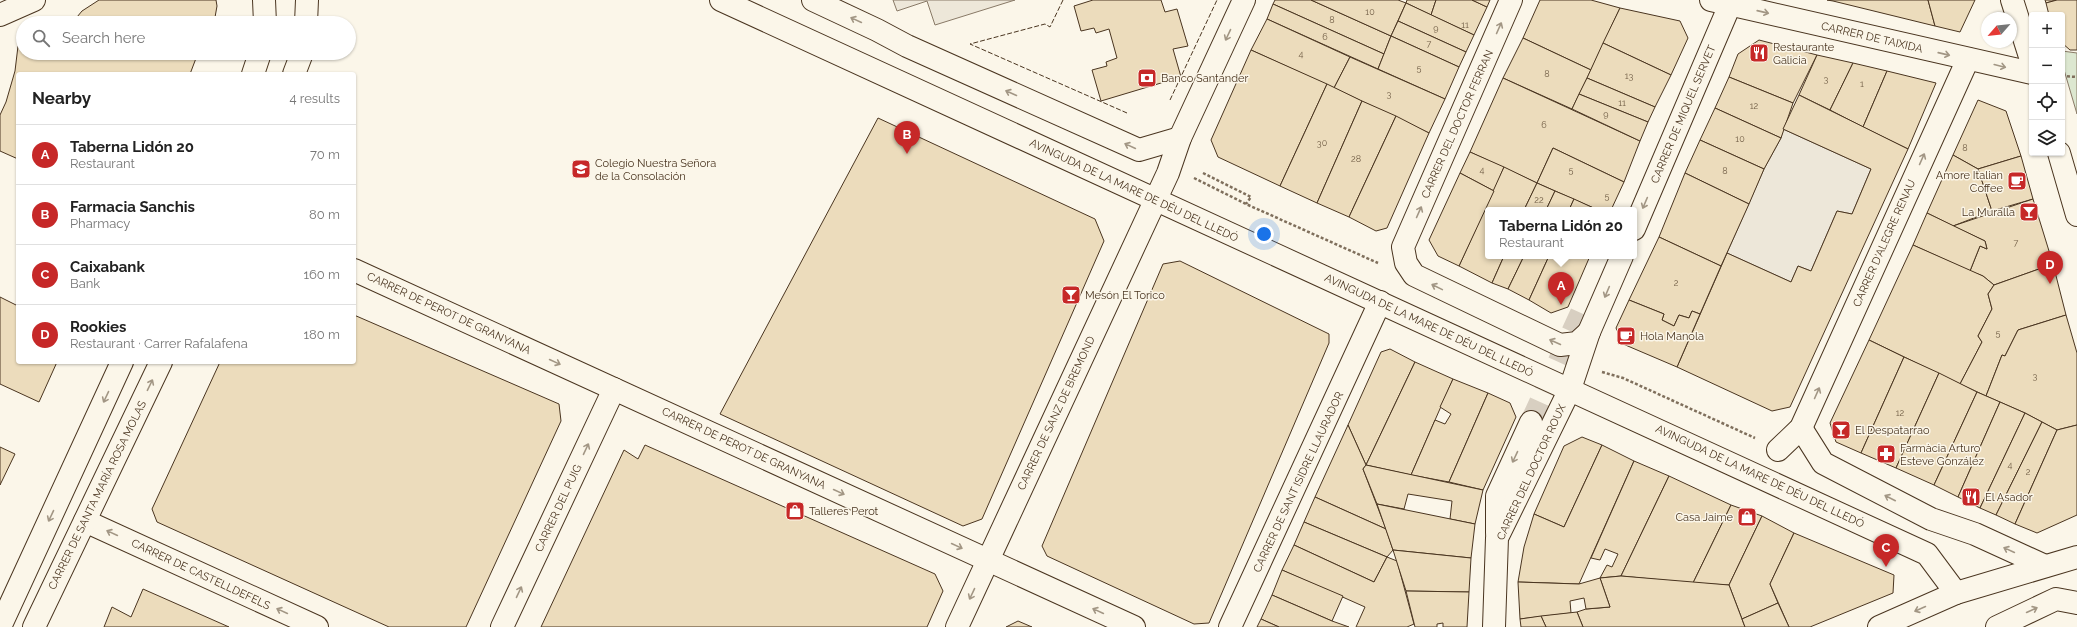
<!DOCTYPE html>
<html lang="en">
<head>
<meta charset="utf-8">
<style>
	:root { --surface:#fff; --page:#f2f2f2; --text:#222; --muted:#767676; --line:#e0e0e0; --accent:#c62828 }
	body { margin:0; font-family:Raleway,sans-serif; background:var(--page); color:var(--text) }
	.controls { position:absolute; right:12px; top:12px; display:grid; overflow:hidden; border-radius:4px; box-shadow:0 1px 3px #0004 }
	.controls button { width:36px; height:36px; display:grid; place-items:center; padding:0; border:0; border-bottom:1px solid var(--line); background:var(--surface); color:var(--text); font:20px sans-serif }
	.compass { position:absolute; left:1981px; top:12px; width:36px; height:36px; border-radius:50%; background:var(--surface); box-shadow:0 1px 3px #0004; rotate:242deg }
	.you { position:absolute; left:1264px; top:234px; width:14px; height:14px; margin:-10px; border:3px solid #fff; border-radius:50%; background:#1a73e8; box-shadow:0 0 0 6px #1a73e833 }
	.badge { display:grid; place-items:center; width:26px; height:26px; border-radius:50%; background:var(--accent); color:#fff; font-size:13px; font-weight:700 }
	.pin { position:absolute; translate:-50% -33px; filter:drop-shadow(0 1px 2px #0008) }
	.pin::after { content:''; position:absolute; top:21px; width:14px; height:12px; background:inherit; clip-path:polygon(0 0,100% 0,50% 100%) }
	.popup { position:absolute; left:1485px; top:207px; width:152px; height:52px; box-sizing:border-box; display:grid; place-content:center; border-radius:4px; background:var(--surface); filter:drop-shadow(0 1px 3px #0005); font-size:13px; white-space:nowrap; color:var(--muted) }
	.popup b { font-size:15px; color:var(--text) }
	.popup::after { content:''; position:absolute; left:50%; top:100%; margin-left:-8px; border:8px solid transparent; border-top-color:var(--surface) }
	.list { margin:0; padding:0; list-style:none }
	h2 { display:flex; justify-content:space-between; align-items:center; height:52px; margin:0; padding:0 16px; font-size:17px }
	h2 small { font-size:13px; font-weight:400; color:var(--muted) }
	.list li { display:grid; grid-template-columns:26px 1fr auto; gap:12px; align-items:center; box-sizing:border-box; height:60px; padding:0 16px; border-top:1px solid var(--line) }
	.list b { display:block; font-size:15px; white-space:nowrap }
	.list p { margin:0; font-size:13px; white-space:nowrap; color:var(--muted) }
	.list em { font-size:13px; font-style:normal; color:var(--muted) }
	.icon { flex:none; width:22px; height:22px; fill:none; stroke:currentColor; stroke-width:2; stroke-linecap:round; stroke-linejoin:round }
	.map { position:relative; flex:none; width:2077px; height:627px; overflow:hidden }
	.search { position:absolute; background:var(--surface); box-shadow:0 1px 3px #0004; left:16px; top:16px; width:340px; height:44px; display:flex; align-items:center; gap:10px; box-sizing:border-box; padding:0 14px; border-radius:22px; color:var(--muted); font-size:15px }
	.panel { position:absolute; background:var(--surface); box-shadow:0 1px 3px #0004; left:16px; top:72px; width:340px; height:292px; border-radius:4px }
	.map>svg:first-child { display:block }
	.green { fill:#dce7d0; stroke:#887966 }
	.parking { fill:#ede7d9; stroke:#887966 }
	.building { fill:#ecdcbc; stroke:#4a3520 }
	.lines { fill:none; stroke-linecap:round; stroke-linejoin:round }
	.minor-tunnel { stroke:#d8cfc1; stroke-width:22; stroke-dasharray:22 11; stroke-linecap:butt }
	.minor-casing { stroke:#4a3520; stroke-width:24 }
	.path { stroke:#7f6f5c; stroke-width:2.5; stroke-dasharray:3 2; stroke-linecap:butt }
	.minor { stroke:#fbf6e9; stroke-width:22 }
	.fence { stroke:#4a3520; stroke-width:1; stroke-dasharray:5 2; stroke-linecap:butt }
	.oneway { stroke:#a29684 }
	.labels { text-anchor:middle; stroke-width:3; stroke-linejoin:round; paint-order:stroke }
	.number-label { font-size:9px; fill:#725f47 }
	.street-label { font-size:11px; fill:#4a3520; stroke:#fbf6e9 }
	.poi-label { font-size:11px; fill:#4a3520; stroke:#fbf6e9; text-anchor:start }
</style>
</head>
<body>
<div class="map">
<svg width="2077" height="627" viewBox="0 0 2077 627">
	<rect width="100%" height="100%" fill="#fbf6e9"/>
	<path class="green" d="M2062 51 2077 53V114L2062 63Z"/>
	<g class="parking">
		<path d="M893 0H1015L935 25 927 1 897 11Z"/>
		<path d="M1783 129 1871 169 1852 214 1837 211 1811 271 1798 266 1791 282 1727 253 1764 169 1781 138Z"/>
	</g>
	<g class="building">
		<path d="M99 0H216L217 6 214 23H72L82 11Z"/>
		<path d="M1093 0H1161L1165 12 1177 9 1188 46 1173 49 1181 77 1101 101 1092 70 1107 66 1106 62 1117 58 1109 29 1096 33 1094 28 1081 31 1074 6Z"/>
		<path d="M1275 0H1311L1391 36 1384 54 1273 4Z"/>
		<path d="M1311 0H1398L1406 3 1391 36Z"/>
		<path d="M1407 0H1436L1431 15 1406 3Z"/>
		<path d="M1436 0H1472L1487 7 1474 35 1431 15Z"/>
		<path d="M1472 0H1490L1487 7Z"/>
		<path d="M1540 0H1591L1620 8 1591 70 1523 38Z"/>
		<path d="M1827 0H1928L1935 26 1833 1Z"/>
		<path d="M1928 0H1975L1960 32 1935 26Z"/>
		<path d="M2045 0H2057L2046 3Z"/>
		<path d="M2057 0H2077V50H2070L2062 43V15H2049L2046 3Z"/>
		<path d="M1406 3 1474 35 1466 52 1398 21Z"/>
		<path d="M1273 4 1384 54 1378 69 1267 19Z"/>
		<path d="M1620 8 1680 21 1688 38 1671 75 1603 43Z"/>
		<path d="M1267 19 1350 57 1334 88 1251 50Z"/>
		<path d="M1398 21 1466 52 1459 67 1391 36Z"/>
		<path d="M1391 36 1459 67 1445 99 1378 69Z"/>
		<path d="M1523 38 1591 70 1572 109 1503 78Z"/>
		<path d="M1759 40 1817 55 1793 103 1729 77 1738 54Z"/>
		<path d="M1603 43 1671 75 1655 107 1587 78Z"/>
		<path d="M23 44V53H198L190 74H18V159L0 151V115L6 102 15 71 18 46Z"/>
		<path d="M1251 50 1327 84 1280 186 1218 157 1211 140Z"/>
		<path d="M1817 55 1853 63 1830 110 1799 95Z"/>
		<path d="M1350 57 1445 99 1429 133 1334 88Z"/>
		<path d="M1853 63 1887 71 1863 127 1830 110Z"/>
		<path d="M1887 71 1936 83 1908 149 1863 127Z"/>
		<path d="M1729 77 1793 103 1781 138 1715 108Z"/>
		<path d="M1503 78 1640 141 1624 182 1553 148 1537 183 1470 152Z"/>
		<path d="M1587 78 1655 107 1648 122 1579 94Z"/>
		<path d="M1327 84 1362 101 1317 203 1280 186Z"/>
		<path d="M1579 94 1648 122 1640 141 1572 109Z"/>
		<path d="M1799 95 1908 149 1790 407 1772 411 1677 367 1727 253 1791 282 1798 266 1811 271 1837 211 1852 214 1871 169 1783 129Z"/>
		<path d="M1978 100 2006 111 2021 156 1978 169 1953 155Z"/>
		<path d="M1362 101 1396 116 1349 217 1317 203Z"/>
		<path d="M1715 108 1781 138 1764 169 1700 140Z"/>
		<path d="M1396 116 1429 133 1387 228 1376 231 1349 217Z"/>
		<path d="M878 118 1095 219 1104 241 982 519 963 526 720 414Z"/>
		<path d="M1700 140 1764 169 1749 204 1685 173Z"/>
		<path d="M1553 148 1624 182 1611 210H1598L1537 183Z"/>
		<path d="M1470 152 1504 167 1494 191 1460 173Z"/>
		<path d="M1953 155 1978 169 1992 211 1953 226 1927 213Z"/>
		<path d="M2021 156 2033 199 1992 211 1978 169Z"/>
		<path d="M1504 167 1537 183 1524 210H1488V256H1504L1492 283 1459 266Z"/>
		<path d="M1460 173 1494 191 1459 266 1438 256 1429 240Z"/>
		<path d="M1685 173 1749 204 1721 266 1659 237Z"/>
		<path d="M1537 183 1555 191 1546 210H1524Z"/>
		<path d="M1555 191 1574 199 1569 210H1546Z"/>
		<path d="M1574 199 1598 210H1569Z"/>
		<path d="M2033 199 2053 264 1994 285 1983 276 1970 271 1980 246 1987 249 1985 241 1953 226Z"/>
		<path d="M1927 213 1985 241 1987 249 1980 246 1970 271 1913 245Z"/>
		<path d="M1659 237 1721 266 1700 314 1692 311 1689 318 1679 315 1674 326 1662 320 1664 314 1629 300Z"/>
		<path d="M1913 245 1983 276 1994 285 1988 294 1992 309 1978 336 1982 342 1960 384 1869 340Z"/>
		<path d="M1504 256H1524L1508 289 1492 283Z"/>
		<path d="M1524 256H1549L1529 300 1508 289Z"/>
		<path d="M1549 256H1590L1568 307 1551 313 1529 300Z"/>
		<path d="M1180 261 1329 334V343L1209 623 1194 624 1047 556 1042 546 1163 264Z"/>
		<path d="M2053 264 2066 315 2018 330 2005 356 2002 355 1986 396 1960 384 1982 342 1978 336 1992 309 1988 294 1994 285Z"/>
		<path d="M0 297 18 306V362H57L39 402 0 384Z"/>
		<path d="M1629 300 1664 314 1662 320 1674 326 1679 315 1689 318 1692 311 1700 314 1677 367 1623 344 1616 328Z"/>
		<path d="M354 315 559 404 561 421 466 627H389L157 522 152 509 220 362H354Z"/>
		<path d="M2066 315 2077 353V425L2057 430 2025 413 1986 396 2002 355 2005 356 2018 330Z"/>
		<path d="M1869 340 1904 357 1861 453 1836 442 1830 423Z"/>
		<path d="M1390 349 1415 362 1366 465 1348 425 1381 352Z"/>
		<path d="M1904 357 1939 373 1896 468 1861 453Z"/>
		<path d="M1415 362 1453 379 1411 475 1366 465Z"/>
		<path d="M1939 373 1977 392 1934 485 1896 468Z"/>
		<path d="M1453 379 1488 393 1449 482 1411 475 1435 420 1445 424 1451 414 1440 407Z"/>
		<path d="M1977 392 2000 402 1958 497 1934 485Z"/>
		<path d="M1488 393 1510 403 1516 417 1483 490 1449 482Z"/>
		<path d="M2000 402 2025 413 1980 508 1958 497Z"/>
		<path d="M2025 413 2042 422 1996 515 1980 508Z"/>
		<path d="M2042 422 2057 430 2015 524 1996 515Z"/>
		<path d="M1348 425 1366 465 1363 469 1386 529 1315 497Z"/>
		<path d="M2077 425V515L2037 533 2015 524 2057 430Z"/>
		<path d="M1582 437 1602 445 1564 527 1534 514 1564 446Z"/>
		<path d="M645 445 935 574 943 591 927 627H541L624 450 638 459Z"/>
		<path d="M1602 445 1634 461 1579 584 1518 582 1524 547 1534 514 1564 527Z"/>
		<path d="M0 447 15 454 0 485Z"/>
		<path d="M1634 461 1669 476 1621 576 1600 578 1607 565 1612 567 1618 554 1605 549 1600 560 1591 558Z"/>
		<path d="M1366 465 1483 490 1475 524 1450 519 1452 501 1408 494 1404 509 1377 504 1363 469Z"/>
		<path d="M1669 476 1731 505 1693 583 1621 576Z"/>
		<path d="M1315 497 1386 529 1393 550 1387 557 1304 522Z"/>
		<path d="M1377 504 1475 524 1471 558 1393 550Z"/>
		<path d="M1731 505 1762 516 1729 585 1693 583Z"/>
		<path d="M1762 516 1794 533 1770 584 1778 603 1742 619 1729 585Z"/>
		<path d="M1304 522 1387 557 1374 582 1294 545Z"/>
		<path d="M1794 533 1894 575 1893 593 1810 627H1789L1770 584Z"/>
		<path d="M1294 545 1374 582 1387 557 1397 561 1414 624 1407 627H1356L1365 607 1282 570Z"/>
		<path d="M1393 550 1471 558 1469 592 1406 591Z"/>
		<path d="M1282 570 1343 596 1332 621 1272 595Z"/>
		<path d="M1621 576 1729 585 1745 627H1583L1577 612 1586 609 1610 607 1600 578Z"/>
		<path d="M1600 578 1610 607 1586 609 1584 598 1570 601 1571 613 1520 619 1518 582 1579 584Z"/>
		<path d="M143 589 229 627H104L112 607 131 617Z"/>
		<path d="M1406 591 1469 592 1467 627H1443V623L1437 624V627H1415Z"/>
		<path d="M1272 595 1332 621 1349 627H1279L1261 619Z"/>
		<path d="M1778 603 1789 627H1745L1742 619Z"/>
		<path d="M1577 612 1583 627H1546L1541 616Z"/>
		<path d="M1541 616 1546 627H1521L1520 619Z"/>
		<path d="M1261 619 1279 627H1257Z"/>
		<path d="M1018 621 1032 627H1006Z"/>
	</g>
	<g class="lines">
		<path class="minor-tunnel" d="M1531 422 1581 313"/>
		<g class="minor-casing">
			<g id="minor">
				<path d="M264 0 265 23"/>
				<path d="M721 0 1927 554 1956 593"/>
				<path d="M813 0 877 30 907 46 1139 150 1180 138"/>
				<path d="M1511 0 1403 247 1406 263 1414 275 1560 345 1577 343 1589 332"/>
				<path d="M1711 0 2032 73"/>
				<path d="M2012 0 2032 63"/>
				<path d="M0 15 34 0"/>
				<path d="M306 23 307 0"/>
				<path d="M253 74 260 53"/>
				<path d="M294 74 302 53"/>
				<path d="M2059 153 2077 215"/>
				<path d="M1634 229 1732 0"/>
				<path d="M354 270 1134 627"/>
				<path d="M1801 428 1823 463 1931 519 1975 534 2045 566"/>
				<path d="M1778 450 1801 428 1968 59"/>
				<path d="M85 521 317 627"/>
				<path d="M1497 533V496L1531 422"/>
				<path d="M0 627 122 362"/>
				<path d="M34 627 161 362"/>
				<path d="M502 627 614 389"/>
				<path d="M957 627 1168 173 1180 138 1244 0"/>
				<path d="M1230 627 1380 302"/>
				<path d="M1494 627 1497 538 1570 389 1589 332 1622 256"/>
				<path d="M1879 627 1956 593 2077 557"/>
				<path d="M1997 627 2056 599 2077 603"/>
			</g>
		</g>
		<g class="path">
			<path d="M2062 76 2077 77"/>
			<path d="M1203 173 1251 197 1246 204"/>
			<path d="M1194 178 1246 204 1378 263"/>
			<path d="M1602 372 1623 378 1755 438"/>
		</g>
		<use href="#minor" class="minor"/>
		<g class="fence">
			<path d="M1063 0 1050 27 1045 24 970 44 1127 113"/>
			<path d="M1170 100 1217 0"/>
		</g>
	</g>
	<defs><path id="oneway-shaft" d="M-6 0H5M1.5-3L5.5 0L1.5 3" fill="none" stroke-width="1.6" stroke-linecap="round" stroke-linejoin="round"/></defs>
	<g class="oneway">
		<use href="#oneway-shaft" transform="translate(1763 12) rotate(13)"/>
		<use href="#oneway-shaft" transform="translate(856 20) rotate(-155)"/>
		<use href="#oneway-shaft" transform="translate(1499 28) rotate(-66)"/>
		<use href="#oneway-shaft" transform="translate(1228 35) rotate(115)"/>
		<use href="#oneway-shaft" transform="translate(1944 54) rotate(13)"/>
		<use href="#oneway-shaft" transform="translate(2000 66) rotate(14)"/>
		<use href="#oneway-shaft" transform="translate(1011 93) rotate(-156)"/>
		<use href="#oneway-shaft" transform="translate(1130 146) rotate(-155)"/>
		<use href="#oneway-shaft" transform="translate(1922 159) rotate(-66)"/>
		<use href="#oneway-shaft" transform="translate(1645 203) rotate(113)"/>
		<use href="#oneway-shaft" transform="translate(1419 212) rotate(-66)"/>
		<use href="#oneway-shaft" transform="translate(1437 287) rotate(-154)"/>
		<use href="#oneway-shaft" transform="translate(1607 292) rotate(113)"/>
		<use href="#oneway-shaft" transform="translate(1555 342) rotate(-156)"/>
		<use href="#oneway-shaft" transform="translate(555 362) rotate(25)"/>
		<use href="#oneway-shaft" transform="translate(150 385) rotate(-64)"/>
		<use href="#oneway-shaft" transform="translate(1817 393) rotate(-66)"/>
		<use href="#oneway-shaft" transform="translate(106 397) rotate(115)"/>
		<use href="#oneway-shaft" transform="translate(586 449) rotate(-65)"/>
		<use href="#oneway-shaft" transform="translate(1515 457) rotate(115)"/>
		<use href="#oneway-shaft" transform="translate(839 492) rotate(25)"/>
		<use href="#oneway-shaft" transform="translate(1890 498) rotate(-153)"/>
		<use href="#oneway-shaft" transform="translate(51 516) rotate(115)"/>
		<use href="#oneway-shaft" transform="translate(112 533) rotate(-155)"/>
		<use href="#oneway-shaft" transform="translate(957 546) rotate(25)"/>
		<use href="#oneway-shaft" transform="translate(2009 550) rotate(-155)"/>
		<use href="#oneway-shaft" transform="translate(519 592) rotate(-65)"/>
		<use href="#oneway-shaft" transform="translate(972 594) rotate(115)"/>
		<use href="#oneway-shaft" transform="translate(1920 609) rotate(156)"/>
		<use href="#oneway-shaft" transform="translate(2032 610) rotate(-25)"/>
		<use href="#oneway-shaft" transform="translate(282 611) rotate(-155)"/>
		<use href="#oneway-shaft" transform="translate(1098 611) rotate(-155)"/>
	</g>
	<defs>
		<g id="restaurant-square" transform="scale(1)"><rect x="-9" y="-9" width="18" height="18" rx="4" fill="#c62828" stroke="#fbf6e9"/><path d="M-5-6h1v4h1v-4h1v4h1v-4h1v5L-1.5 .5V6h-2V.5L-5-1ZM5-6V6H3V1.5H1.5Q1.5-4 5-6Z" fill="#fff"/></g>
		<g id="bank-square" transform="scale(1)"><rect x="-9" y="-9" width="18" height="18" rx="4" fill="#c62828" stroke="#fbf6e9"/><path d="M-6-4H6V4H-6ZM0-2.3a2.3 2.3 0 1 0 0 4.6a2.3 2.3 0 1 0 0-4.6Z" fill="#fff"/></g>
		<g id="school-square" transform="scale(1)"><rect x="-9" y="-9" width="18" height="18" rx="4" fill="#c62828" stroke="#fbf6e9"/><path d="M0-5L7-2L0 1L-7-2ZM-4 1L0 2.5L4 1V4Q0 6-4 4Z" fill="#fff"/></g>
		<g id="cafe-square" transform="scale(1)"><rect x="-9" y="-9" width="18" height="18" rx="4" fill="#c62828" stroke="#fbf6e9"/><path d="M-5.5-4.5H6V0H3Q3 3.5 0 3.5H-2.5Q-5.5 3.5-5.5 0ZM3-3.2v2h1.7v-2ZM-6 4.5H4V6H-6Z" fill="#fff"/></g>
		<g id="bar-square" transform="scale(1)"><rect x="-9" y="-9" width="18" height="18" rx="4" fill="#c62828" stroke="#fbf6e9"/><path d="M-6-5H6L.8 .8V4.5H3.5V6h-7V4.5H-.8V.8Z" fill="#fff"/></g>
		<g id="pharmacy-square" transform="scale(1)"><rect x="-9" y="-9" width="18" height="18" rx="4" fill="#c62828" stroke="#fbf6e9"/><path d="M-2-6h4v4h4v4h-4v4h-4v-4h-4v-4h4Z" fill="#fff"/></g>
		<g id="shop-square" transform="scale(1)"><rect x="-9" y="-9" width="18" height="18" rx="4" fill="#c62828" stroke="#fbf6e9"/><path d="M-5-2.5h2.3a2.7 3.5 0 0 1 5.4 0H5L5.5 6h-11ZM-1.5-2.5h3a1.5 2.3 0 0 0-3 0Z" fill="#fff"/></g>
	</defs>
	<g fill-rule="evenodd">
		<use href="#restaurant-square" x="1759" y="53"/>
		<use href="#bank-square" x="1147" y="78"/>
		<use href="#school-square" x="581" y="169"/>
		<use href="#cafe-square" x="2017" y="181"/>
		<use href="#bar-square" x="2029" y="212"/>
		<use href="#bar-square" x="1071" y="295"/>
		<use href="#cafe-square" x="1626" y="336"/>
		<use href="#bar-square" x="1841" y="430"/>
		<use href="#pharmacy-square" x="1886" y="454"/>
		<use href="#restaurant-square" x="1971" y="497"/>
		<use href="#shop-square" x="795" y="511"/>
		<use href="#shop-square" x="1747" y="517"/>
	</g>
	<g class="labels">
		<g class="number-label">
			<text x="1370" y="15">10</text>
			<text x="1332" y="23">8</text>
			<text x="1465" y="28">11</text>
			<text x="1436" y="31">9</text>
			<text x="1325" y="40">6</text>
			<text x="1429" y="47">7</text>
			<text x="1301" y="57">4</text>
			<text x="1419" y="71">5</text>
			<text x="1547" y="77">8</text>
			<text x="1629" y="79">13</text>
			<text x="1826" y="82">3</text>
			<text x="1862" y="87">1</text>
			<text x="1389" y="97">3</text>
			<text x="1622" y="106">11</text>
			<text x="1754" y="109">12</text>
			<text x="1606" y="117">9</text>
			<text x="1544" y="128">6</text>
			<text x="1740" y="142">10</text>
			<text x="1322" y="146">30</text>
			<text x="1965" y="151">8</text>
			<text x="1356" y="162">28</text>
			<text x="1482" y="173">4</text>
			<text x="1571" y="173">5</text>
			<text x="1725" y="174">8</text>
			<text x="1607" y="199">5</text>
			<text x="1539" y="203">22</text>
			<text x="2016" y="246">7</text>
			<text x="1676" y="286">2</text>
			<text x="1998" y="336">5</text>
			<text x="2035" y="379">3</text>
			<text x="1900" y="416">12</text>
			<text x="2010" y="468">4</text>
			<text x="2028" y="475">2</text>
		</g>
		<g class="street-label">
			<text transform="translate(1872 37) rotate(13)" y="4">CARRER DE TAIXIDA</text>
			<text transform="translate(1683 114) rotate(-67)" y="4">CARRER DE MIQUEL SERVET</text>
			<text transform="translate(1457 124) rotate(-66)" y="4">CARRER DEL DOCTOR FERRAN</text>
			<text transform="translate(1134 190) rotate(25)" y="4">AVINGUDA DE LA MARE DE DÉU DEL LLEDÓ</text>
			<text transform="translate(1884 243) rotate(-66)" y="4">CARRER D'ALEGRE RENAU</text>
			<text transform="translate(449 313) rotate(25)" y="4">CARRER DE PEROT DE GRANYANA</text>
			<text transform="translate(1429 325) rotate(25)" y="4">AVINGUDA DE LA MARE DE DÉU DEL LLEDÓ</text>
			<text transform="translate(1056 413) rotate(-65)" y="4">CARRER DE SANZ DE BREMOND</text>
			<text transform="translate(744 448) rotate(25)" y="4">CARRER DE PEROT DE GRANYANA</text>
			<text transform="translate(1531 472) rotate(-65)" y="4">CARRER DEL DOCTOR ROUX</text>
			<text transform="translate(1760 476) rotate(25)" y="4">AVINGUDA DE LA MARE DE DÉU DEL LLEDÓ</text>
			<text transform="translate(1298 482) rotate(-65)" y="4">CARRER DE SANT ISIDRE LLAURADOR</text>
			<text transform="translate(97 495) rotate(-64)" y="4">CARRER DE SANTA MARÍA ROSA MOLAS</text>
			<text transform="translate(558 508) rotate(-65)" y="4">CARRER DEL PUIG</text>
			<text transform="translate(201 574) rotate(25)" y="4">CARRER DE CASTELLDEFELS</text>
		</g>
		<g class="poi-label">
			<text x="1773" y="51">Restaurante<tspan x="1773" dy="13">Galicia</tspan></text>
			<text x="1161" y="82">Banco Santander</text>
			<text x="595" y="167">Colegio Nuestra Señora<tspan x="595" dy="13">de la Consolación</tspan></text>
			<text x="2003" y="179" text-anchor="end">Amore Italian<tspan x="2003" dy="13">Coffee</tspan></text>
			<text x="2015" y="216" text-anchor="end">La Muralla</text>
			<text x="1085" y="299">Mesón El Torico</text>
			<text x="1640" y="340">Hola Manola</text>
			<text x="1855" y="434">El Despatarrao</text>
			<text x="1900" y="452">Farmàcia Arturo<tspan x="1900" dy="13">Esteve González</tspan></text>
			<text x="1985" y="501">El Asador</text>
			<text x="809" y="515">Talleres Perot</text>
			<text x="1733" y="521" text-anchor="end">Casa Jaime</text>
		</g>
	</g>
</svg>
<div class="controls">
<button>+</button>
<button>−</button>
<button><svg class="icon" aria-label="locate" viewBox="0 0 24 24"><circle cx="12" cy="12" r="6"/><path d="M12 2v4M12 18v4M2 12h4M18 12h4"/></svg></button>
<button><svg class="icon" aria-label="layers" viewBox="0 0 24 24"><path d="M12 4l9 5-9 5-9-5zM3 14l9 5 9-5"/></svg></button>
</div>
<svg class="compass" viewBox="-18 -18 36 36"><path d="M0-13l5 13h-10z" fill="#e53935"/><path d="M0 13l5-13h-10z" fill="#767676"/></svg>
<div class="you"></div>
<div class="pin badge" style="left:1561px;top:305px">A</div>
<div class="popup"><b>Taberna Lidón 20</b>Restaurant</div>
<div class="pin badge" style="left:907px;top:154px">B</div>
<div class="pin badge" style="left:1886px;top:567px">C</div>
<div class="pin badge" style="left:2050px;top:284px">D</div>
<div class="search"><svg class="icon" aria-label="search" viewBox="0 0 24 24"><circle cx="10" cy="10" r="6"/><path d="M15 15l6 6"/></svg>Search here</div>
<section class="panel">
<h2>Nearby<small>4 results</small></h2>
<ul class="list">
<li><span class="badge">A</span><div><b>Taberna Lidón 20</b><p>Restaurant</p></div><em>70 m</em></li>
<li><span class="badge">B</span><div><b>Farmacia Sanchis</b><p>Pharmacy</p></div><em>80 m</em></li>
<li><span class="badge">C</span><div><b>Caixabank</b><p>Bank</p></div><em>160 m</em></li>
<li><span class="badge">D</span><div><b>Rookies</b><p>Restaurant · Carrer Rafalafena</p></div><em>180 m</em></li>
</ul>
</section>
</div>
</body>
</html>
